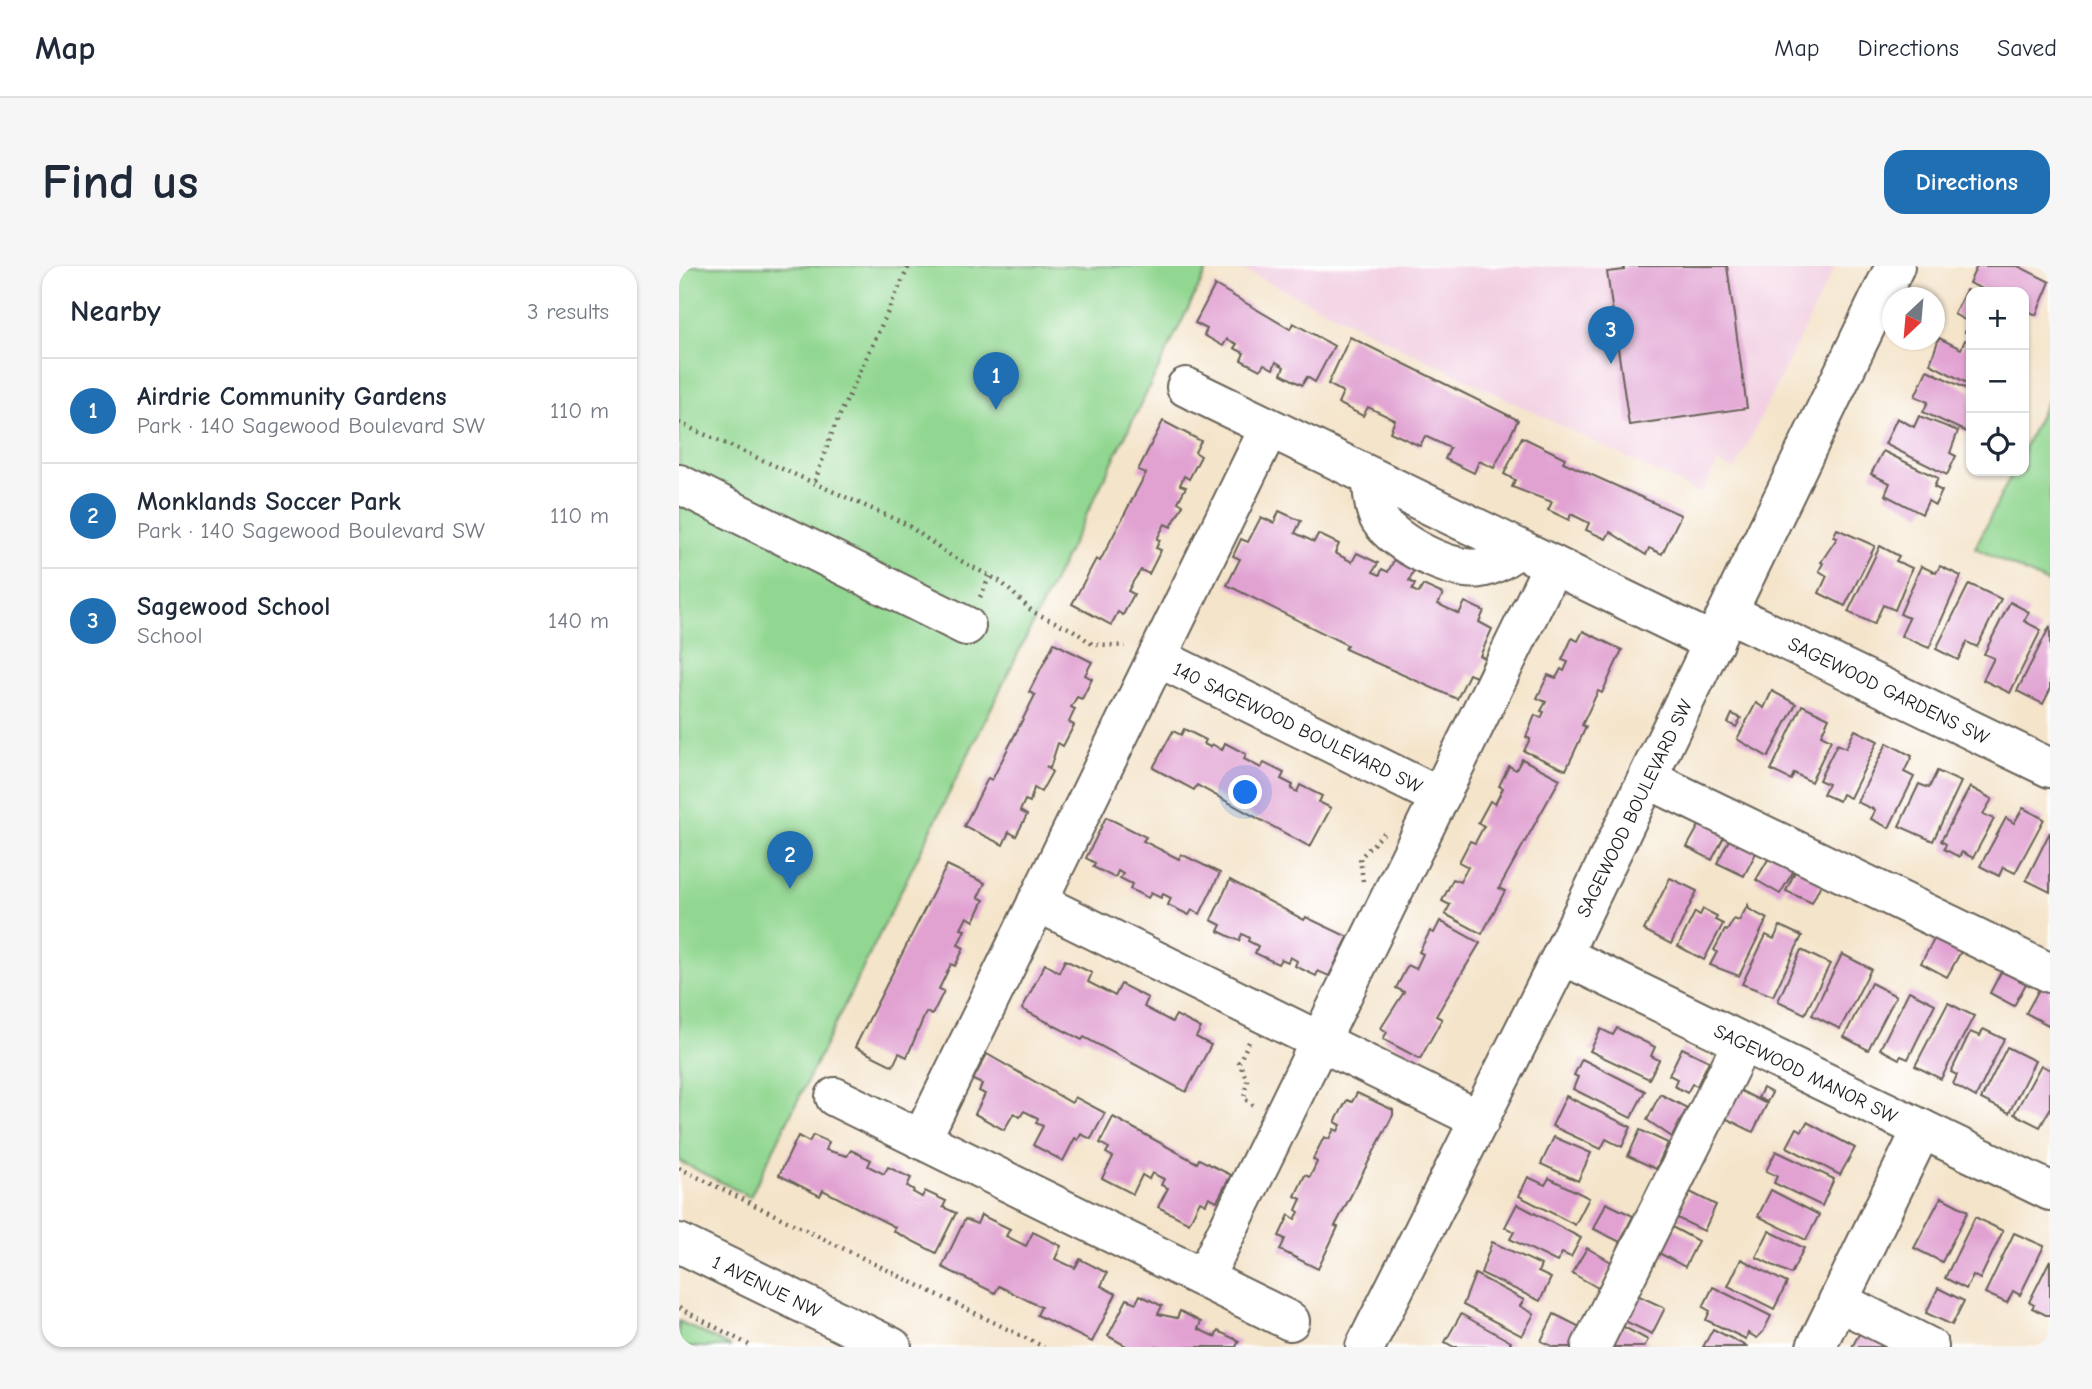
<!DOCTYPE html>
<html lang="en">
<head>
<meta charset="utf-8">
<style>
	:root { --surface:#fff; --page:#f6f6f7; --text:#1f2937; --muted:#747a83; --line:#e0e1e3; --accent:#1f6fb2 }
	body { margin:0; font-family:"Comic Neue",sans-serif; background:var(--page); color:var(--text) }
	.controls { position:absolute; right:21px; top:21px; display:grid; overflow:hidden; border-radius:14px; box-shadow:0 2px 5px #0004 }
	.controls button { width:63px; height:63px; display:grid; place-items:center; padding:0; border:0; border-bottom:2px solid var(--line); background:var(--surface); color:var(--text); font:35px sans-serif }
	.compass { position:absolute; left:1203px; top:21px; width:63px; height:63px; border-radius:50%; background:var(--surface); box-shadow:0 2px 5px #0004; rotate:206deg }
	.you { position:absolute; left:567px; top:527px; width:24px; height:24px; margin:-18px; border:5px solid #fff; border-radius:50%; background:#1a73e8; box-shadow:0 0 0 10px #1a73e833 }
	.badge { display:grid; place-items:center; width:46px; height:46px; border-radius:50%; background:var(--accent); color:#fff; font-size:23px; font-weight:700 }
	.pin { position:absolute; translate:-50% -58px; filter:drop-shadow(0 2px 4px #0008) }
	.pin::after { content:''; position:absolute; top:37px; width:24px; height:21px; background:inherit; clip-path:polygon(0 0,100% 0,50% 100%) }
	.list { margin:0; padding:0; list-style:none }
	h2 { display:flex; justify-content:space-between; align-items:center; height:91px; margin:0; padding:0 28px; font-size:30px }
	h2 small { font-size:23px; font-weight:400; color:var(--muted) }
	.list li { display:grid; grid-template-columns:46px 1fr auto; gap:21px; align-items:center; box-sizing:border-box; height:105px; padding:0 28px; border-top:2px solid var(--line) }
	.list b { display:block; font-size:26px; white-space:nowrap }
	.list p { margin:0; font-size:23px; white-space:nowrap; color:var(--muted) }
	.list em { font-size:23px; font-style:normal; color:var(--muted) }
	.icon { flex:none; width:38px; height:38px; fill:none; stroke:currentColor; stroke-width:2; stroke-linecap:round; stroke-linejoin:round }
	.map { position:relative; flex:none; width:1371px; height:1081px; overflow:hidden; border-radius:21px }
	header { display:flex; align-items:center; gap:42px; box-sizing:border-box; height:98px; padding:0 35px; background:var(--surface); border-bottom:2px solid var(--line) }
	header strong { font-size:33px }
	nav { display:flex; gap:38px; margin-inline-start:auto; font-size:24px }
	.intro { display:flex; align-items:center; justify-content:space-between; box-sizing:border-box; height:168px; padding:0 42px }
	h1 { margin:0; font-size:49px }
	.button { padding:18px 32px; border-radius:21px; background:var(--accent); color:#fff; font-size:24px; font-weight:700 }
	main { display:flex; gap:42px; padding:0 42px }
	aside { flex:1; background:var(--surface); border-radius:21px; box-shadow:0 2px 5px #0004 }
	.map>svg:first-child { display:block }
	.built { fill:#f2cfe1 }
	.green { fill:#92d791; stroke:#577a56; stroke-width:2 }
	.building { fill:#e1a2d2 }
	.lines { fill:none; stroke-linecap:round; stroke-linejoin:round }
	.minor-casing { stroke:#686259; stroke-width:42 }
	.path { stroke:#686259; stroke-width:4.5; stroke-dasharray:2 5; stroke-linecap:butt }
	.minor { stroke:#fff; stroke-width:38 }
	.labels { text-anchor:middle; stroke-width:5; stroke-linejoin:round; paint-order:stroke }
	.street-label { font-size:19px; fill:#1c1c1c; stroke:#fff }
</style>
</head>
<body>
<header>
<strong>Map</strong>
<nav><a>Map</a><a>Directions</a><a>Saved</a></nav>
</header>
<div class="intro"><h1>Find us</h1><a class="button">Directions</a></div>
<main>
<aside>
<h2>Nearby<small>3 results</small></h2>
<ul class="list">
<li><span class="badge">1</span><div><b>Airdrie Community Gardens</b><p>Park · 140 Sagewood Boulevard SW</p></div><em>110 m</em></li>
<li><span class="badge">2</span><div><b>Monklands Soccer Park</b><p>Park · 140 Sagewood Boulevard SW</p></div><em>110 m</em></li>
<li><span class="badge">3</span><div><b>Sagewood School</b><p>School</p></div><em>140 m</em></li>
</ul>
</aside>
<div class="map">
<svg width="1371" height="1081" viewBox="0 0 1371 1081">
	<rect width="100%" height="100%" fill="#fff"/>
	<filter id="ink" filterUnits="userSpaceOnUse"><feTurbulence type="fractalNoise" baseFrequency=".0143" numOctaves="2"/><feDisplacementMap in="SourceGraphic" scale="14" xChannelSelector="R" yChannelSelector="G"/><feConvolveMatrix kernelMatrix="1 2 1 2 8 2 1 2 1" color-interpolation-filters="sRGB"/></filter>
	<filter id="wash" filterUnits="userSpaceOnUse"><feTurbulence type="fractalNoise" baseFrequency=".00686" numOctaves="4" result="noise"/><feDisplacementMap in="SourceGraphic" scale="28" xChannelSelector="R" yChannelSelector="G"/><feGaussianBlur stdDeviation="1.57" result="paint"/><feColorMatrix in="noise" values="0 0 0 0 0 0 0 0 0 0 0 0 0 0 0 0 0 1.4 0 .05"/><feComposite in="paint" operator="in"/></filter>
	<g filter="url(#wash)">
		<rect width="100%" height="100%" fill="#f4e4ca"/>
		<path class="built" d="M556 0H1156L1056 204 1039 196 1022 228Z"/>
		<g class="green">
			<path d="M0 0H530L71 931 0 895Z"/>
			<path d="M1371 128V318L1296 282 1334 205H1345V182Z"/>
			<path d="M0 1055 52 1081H0Z"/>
		</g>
		<g id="blocks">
			<g class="building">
				<path d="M945 0H1048L1068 142 950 159 928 6 945 4Z"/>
				<path d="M1298 0H1339L1371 16 1357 49 1345 43V26H1310L1290 17Z"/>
				<path d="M536 19 611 63 614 57 655 80 636 116 628 111 623 119 602 108 605 101 597 96 594 103 585 98 581 104 562 94 565 87 555 82 558 78 548 73 544 80 525 69 528 63 516 57Z"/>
				<path d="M1287 24 1292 26V69L1286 66 1291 57 1275 48Z"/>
				<path d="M671 71 839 154 815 202 800 195 795 207 766 193 771 182 746 170 741 180 711 166 716 154 689 141 684 150 659 137 664 126 649 118Z"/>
				<path d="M1260 72 1282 83 1286 74 1292 77V119L1251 98Z"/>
				<path d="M1248 104 1292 125V168L1244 146 1249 136 1236 130Z"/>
				<path d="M1240 150 1279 165 1271 187 1277 190 1268 209 1206 178 1218 152 1235 161Z"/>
				<path d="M484 155 522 175 516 186 522 190 510 213 505 210 501 219 507 221 499 236 504 239 492 261 486 258 478 273 481 274 477 282 482 284 470 308 462 304 455 314 449 325 455 328 444 349 439 346 432 359 393 338 417 293 421 295 467 207 459 204Z"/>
				<path d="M843 171 886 192 884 196 1002 249 983 288 970 282 967 289 931 266 927 273 907 264 910 257 892 248 890 254 869 244 873 236 833 221 836 214 825 208Z"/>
				<path d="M1204 185 1259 212 1255 221 1263 225 1256 239 1249 235 1243 248 1206 229 1211 217 1192 208Z"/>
				<path d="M600 245 622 255 616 267 635 276 639 268 660 278 656 287 673 296 678 287 699 297 694 306 701 309 703 303 709 306 719 286 739 295 730 315 736 318 733 324 740 327 744 319 764 328 759 338 780 348 786 336 805 345 800 356 813 363 801 390 806 392 797 411 790 408 778 433 666 383 668 379 548 319 561 293 554 290 562 273 569 276 582 251 595 257Z"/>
				<path d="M1158 263 1196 280 1166 340 1140 327 1148 310 1140 305 1144 297 1142 296 1158 272 1154 271Z"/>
				<path d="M1201 280 1220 290 1217 295 1233 302 1216 344 1204 339 1195 358 1169 346Z"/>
				<path d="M1242 300 1257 307 1261 300 1282 310 1250 382 1222 370 1230 352 1221 348Z"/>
				<path d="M1290 318 1322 333 1298 381 1288 376 1279 394 1257 383Z"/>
				<path d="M1331 336 1350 346 1345 355 1362 364 1331 427 1304 414 1315 392 1305 388Z"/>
				<path d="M1371 360V424L1364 438 1338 425Z"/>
				<path d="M904 365 943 384 923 427 919 425 903 459 907 461 887 504 845 485 851 473 847 471 856 449 862 452 865 446 862 445 867 436 858 432 869 409 877 412 882 403 885 405 889 396 883 394 893 372 899 375Z"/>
				<path d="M375 377 413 396 406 409 413 413 403 433 398 431 392 441 396 443 390 456 395 459 384 480 379 477 371 502 367 500 373 506 362 526 355 522 351 536 346 534 341 545 348 549 337 570 330 566 324 579 285 560 309 512 313 514 356 429 350 426Z"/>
				<path d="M1093 425 1117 438 1089 491 1058 473 1077 437 1085 442Z"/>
				<path d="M1123 439 1150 452 1142 469 1152 474 1132 516 1115 507 1112 514 1092 504Z"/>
				<path d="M1053 448 1062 452 1057 461 1049 457Z"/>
				<path d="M505 463 527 474 525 478 531 481 533 478 543 484 546 477 567 488 565 493 582 502 585 497 605 507 602 513 614 519 612 523 618 526 621 519 643 530 640 536 652 542 631 581 518 519 515 524 474 502 494 465 502 469Z"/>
				<path d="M1176 464 1199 475 1171 532 1163 528 1160 535 1144 528 1149 518 1140 514 1158 478 1167 482Z"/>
				<path d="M1208 477 1233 490 1225 506 1235 511 1210 562 1192 553 1196 544 1178 536Z"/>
				<path d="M843 493 881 513 820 622 826 625 803 668 766 648 771 639 763 635 774 613 781 616 789 601 780 596 791 575 796 577 805 560 799 557 811 535 816 538 824 522 820 520 830 500 837 504Z"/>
				<path d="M1258 505 1282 516 1254 575 1220 560 1240 518 1250 522Z"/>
				<path d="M1291 521 1313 533 1304 548 1315 553 1294 592 1283 586 1280 591 1265 583 1267 578 1262 575Z"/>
				<path d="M1344 542 1365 553 1336 607 1324 601 1320 610 1301 600 1327 552 1335 557Z"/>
				<path d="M427 551 467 571 464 575 500 593 502 588 541 607 521 648 513 644 510 649 489 639 492 632 484 628 482 632 472 627 469 632 451 623 453 618 441 612 444 608 439 605 436 612 414 601 416 597 407 592Z"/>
				<path d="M1023 554 1047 567 1033 594 1008 581Z"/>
				<path d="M1371 566V626L1347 614Z"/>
				<path d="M1053 568 1080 581 1065 610 1038 597Z"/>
				<path d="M1094 585 1118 599 1101 628 1077 614Z"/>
				<path d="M268 599 306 617 299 631 305 634 295 655 288 651 282 663 286 664 279 679 285 682 276 700 272 698 260 723 265 725 253 749 247 746 228 791 220 787 214 800 176 781Z"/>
				<path d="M1119 599 1145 612 1133 637 1107 625Z"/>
				<path d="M991 612 1018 625 992 678 965 664Z"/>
				<path d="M551 614 625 654 627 651 669 671 650 710 639 705 637 710 616 700 618 695 611 691 609 696 602 693 599 698 576 687 579 680 569 675 570 672 563 668 560 675 539 665 542 659 532 654Z"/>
				<path d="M1069 639 1070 643 1088 653 1060 710 1031 699 1038 686 1035 684 1046 664 1048 665 1055 653 1060 655Z"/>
				<path d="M1024 643 1038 650 1036 654 1044 658 1025 694 999 680 1016 646 1021 649Z"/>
				<path d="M761 655 801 677 757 750 763 753 741 793 704 773 708 766 702 762 725 726 717 722 729 699 737 703 744 688 740 686 751 665 755 667Z"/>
				<path d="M1101 660 1123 670 1094 730 1063 718 1087 669 1095 673Z"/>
				<path d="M1258 668 1284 682 1268 711 1242 697Z"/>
				<path d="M1122 684 1151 698 1126 748 1099 735Z"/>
				<path d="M1163 688 1192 703 1161 763 1133 749Z"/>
				<path d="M386 694 413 707 409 716 436 730 442 718 469 732 465 741 493 756 497 749 522 762 517 771 532 779 507 826 405 771 403 774 343 743 366 698 380 706Z"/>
				<path d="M1324 702 1349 714 1335 740 1311 727Z"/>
				<path d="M1192 717 1217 730 1189 784 1165 771Z"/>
				<path d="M1363 718 1371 723V760L1347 747Z"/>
				<path d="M1230 725 1256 738 1229 793 1222 790 1220 793 1201 783Z"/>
				<path d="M1269 737 1295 750 1262 813 1236 800Z"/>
				<path d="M938 762 976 781 972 790 980 794 970 813 911 785 922 763 934 769Z"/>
				<path d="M1304 763 1325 773 1297 831 1274 818 1278 809 1272 806 1291 766 1301 770Z"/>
				<path d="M1328 781 1356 795 1330 847 1302 833Z"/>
				<path d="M1003 782 1030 795 1018 820 1013 818 1008 827 995 820 998 813 990 809Z"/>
				<path d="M308 788 393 837 396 831 426 847 412 873 402 868 399 874 396 872 384 895 354 879 364 860 357 857 359 852 345 845 341 851 335 847 325 864 296 848 306 828 300 825 303 818 294 814Z"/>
				<path d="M903 793 966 825 952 852 894 823 899 811 895 809Z"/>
				<path d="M1362 799 1371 804V843L1361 861 1335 848Z"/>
				<path d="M1084 822 1093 827 1088 836 1079 832Z"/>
				<path d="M1060 824 1088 838 1074 866 1046 852Z"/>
				<path d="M678 827 714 844V849L656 960 659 961 639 1003 601 984 606 973 600 970 610 949 616 953 620 946 617 944 622 933 616 930 626 909 631 911 638 896 634 893 645 871 650 873 655 863 659 865 662 859 656 856 668 834 673 836Z"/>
				<path d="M981 828 1008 842 993 871 968 854Z"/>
				<path d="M887 830 952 861 943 881 927 873 922 883 873 860Z"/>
				<path d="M434 851 518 897 520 893 552 909 538 935 530 931 527 938 521 935 510 957 479 941 489 922 482 919 485 913 473 907 470 913 463 909 454 928 423 912 434 891 427 887 430 882 421 877Z"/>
				<path d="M1128 856 1176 882 1161 909 1108 881 1118 862 1123 865Z"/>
				<path d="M961 864 989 877 977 903 949 890Z"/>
				<path d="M134 869 150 876 147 884 168 890 172 884 192 894 189 900 205 908 209 901 232 912 228 920 235 924 234 926 243 931 246 925 267 935 264 941 277 947 257 987 214 965 216 961 144 924 141 930 100 909 119 870 130 876Z"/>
				<path d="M875 871 912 887 899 915 862 898Z"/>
				<path d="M1097 885 1155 913 1143 940 1095 917 1098 910 1087 905Z"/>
				<path d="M849 911 866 919 870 912 910 932 896 959 840 930Z"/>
				<path d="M1092 924 1140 949 1127 974 1079 950Z"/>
				<path d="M1011 926 1037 939 1025 965 998 952Z"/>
				<path d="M1262 931 1289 945 1263 996 1235 982Z"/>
				<path d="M927 937 954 950 941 976 915 963Z"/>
				<path d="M838 938 902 972 892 991 883 987 878 996 831 973 835 966 826 961Z"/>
				<path d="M302 949 331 963 327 970 347 980 354 966 382 980 376 993 396 1002 401 993 428 1007 422 1020 437 1028 413 1076 358 1049 362 1041 320 1020 316 1027 263 1001 286 953 298 958Z"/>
				<path d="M1296 951 1324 965 1301 1013 1294 1009 1287 1023 1266 1012Z"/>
				<path d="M993 961 1019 975 1006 1001 980 987Z"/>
				<path d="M1090 965 1125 982 1112 1008 1077 991Z"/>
				<path d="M1335 967 1365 980 1341 1029 1334 1025 1328 1037 1306 1027Z"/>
				<path d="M813 976 862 999 859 1006 872 1012 861 1035 802 1007Z"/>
				<path d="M908 982 934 997 919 1022 893 1007Z"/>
				<path d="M1062 993 1108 1017 1095 1043 1049 1020Z"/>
				<path d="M1371 994V1049H1367L1353 1042 1355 1039 1350 1036Z"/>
				<path d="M796 1008 845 1034 841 1040 855 1048 843 1070 784 1039Z"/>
				<path d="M1034 1021 1092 1050 1084 1066 1078 1072 1069 1067 1067 1073 1027 1054 1031 1045 1024 1041Z"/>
				<path d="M1259 1022 1285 1035 1273 1059 1247 1047Z"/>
				<path d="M461 1029 483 1040 479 1048 498 1052 501 1045 522 1056 519 1063 536 1071 539 1065 560 1075 557 1081H449L429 1070 448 1033 457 1037Z"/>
				<path d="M958 1029 986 1042 973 1068 946 1055Z"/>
				<path d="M782 1048 832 1076 829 1081H775L766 1076Z"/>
				<path d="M875 1048 901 1061 891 1081H875L862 1075Z"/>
				<path d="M1185 1059 1211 1073 1206 1081H1173Z"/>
				<path d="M943 1060 969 1074 965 1081H932Z"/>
				<path d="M1034 1063 1069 1081H1024Z"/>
			</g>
		</g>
	</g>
	<g filter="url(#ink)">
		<use href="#blocks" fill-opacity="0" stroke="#686259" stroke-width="2"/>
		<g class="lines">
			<g class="minor-casing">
				<g id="minor">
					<path d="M507 121 1035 377"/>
					<path d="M692 211C694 225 694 242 701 254 715 277 774 307 801 302 815 300 828 290 839 283"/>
					<path d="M0 218 287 360"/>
					<path d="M1050 347 1371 502"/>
					<path d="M478 391 761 531"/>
					<path d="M969 513 1371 707"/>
					<path d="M358 636 801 854"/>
					<path d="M883 689 1371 925"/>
					<path d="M156 831 611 1055"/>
					<path d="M242 874 590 162"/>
					<path d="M0 977 213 1081"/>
					<path d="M525 1012 874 299"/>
					<path d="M1159 1035 1250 1081"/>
					<path d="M686 1081 883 689 1216 0"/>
					<path d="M912 1081 1063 777"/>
					<path d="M1137 1081 1243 863"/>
				</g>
			</g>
			<g class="path">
				<path d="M0 157 227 258 271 289 322 316 354 346 394 364 413 378 446 380"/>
				<path d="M136 215 154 164 230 0"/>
				<path d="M301 331 311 310"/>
				<path d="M684 615 681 592 705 567"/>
				<path d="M570 776 560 796 568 815 565 832 574 839"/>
				<path d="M0 902 365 1081"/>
				<path d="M0 1042 74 1081"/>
			</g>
			<use href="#minor" class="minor"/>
		</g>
	</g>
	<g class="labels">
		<g class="street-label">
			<text transform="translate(1210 424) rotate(26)" y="7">SAGEWOOD GARDENS SW</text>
			<text transform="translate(619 461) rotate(26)" y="7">140 SAGEWOOD BOULEVARD SW</text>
			<text transform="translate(955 542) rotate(-64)" y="7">SAGEWOOD BOULEVARD SW</text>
			<text transform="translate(1127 807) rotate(26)" y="7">SAGEWOOD MANOR SW</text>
			<text transform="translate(88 1020) rotate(26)" y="7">1 AVENUE NW</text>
		</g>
	</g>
</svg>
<div class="controls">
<button>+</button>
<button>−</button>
<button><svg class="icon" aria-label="locate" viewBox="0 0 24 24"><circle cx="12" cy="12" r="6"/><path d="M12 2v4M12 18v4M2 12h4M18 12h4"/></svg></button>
</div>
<svg class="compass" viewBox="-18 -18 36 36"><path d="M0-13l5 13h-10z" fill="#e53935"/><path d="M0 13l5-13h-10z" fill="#747a83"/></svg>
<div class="you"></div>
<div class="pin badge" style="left:317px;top:144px">1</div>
<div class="pin badge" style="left:111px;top:623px">2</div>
<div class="pin badge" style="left:932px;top:98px">3</div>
</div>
</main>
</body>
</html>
